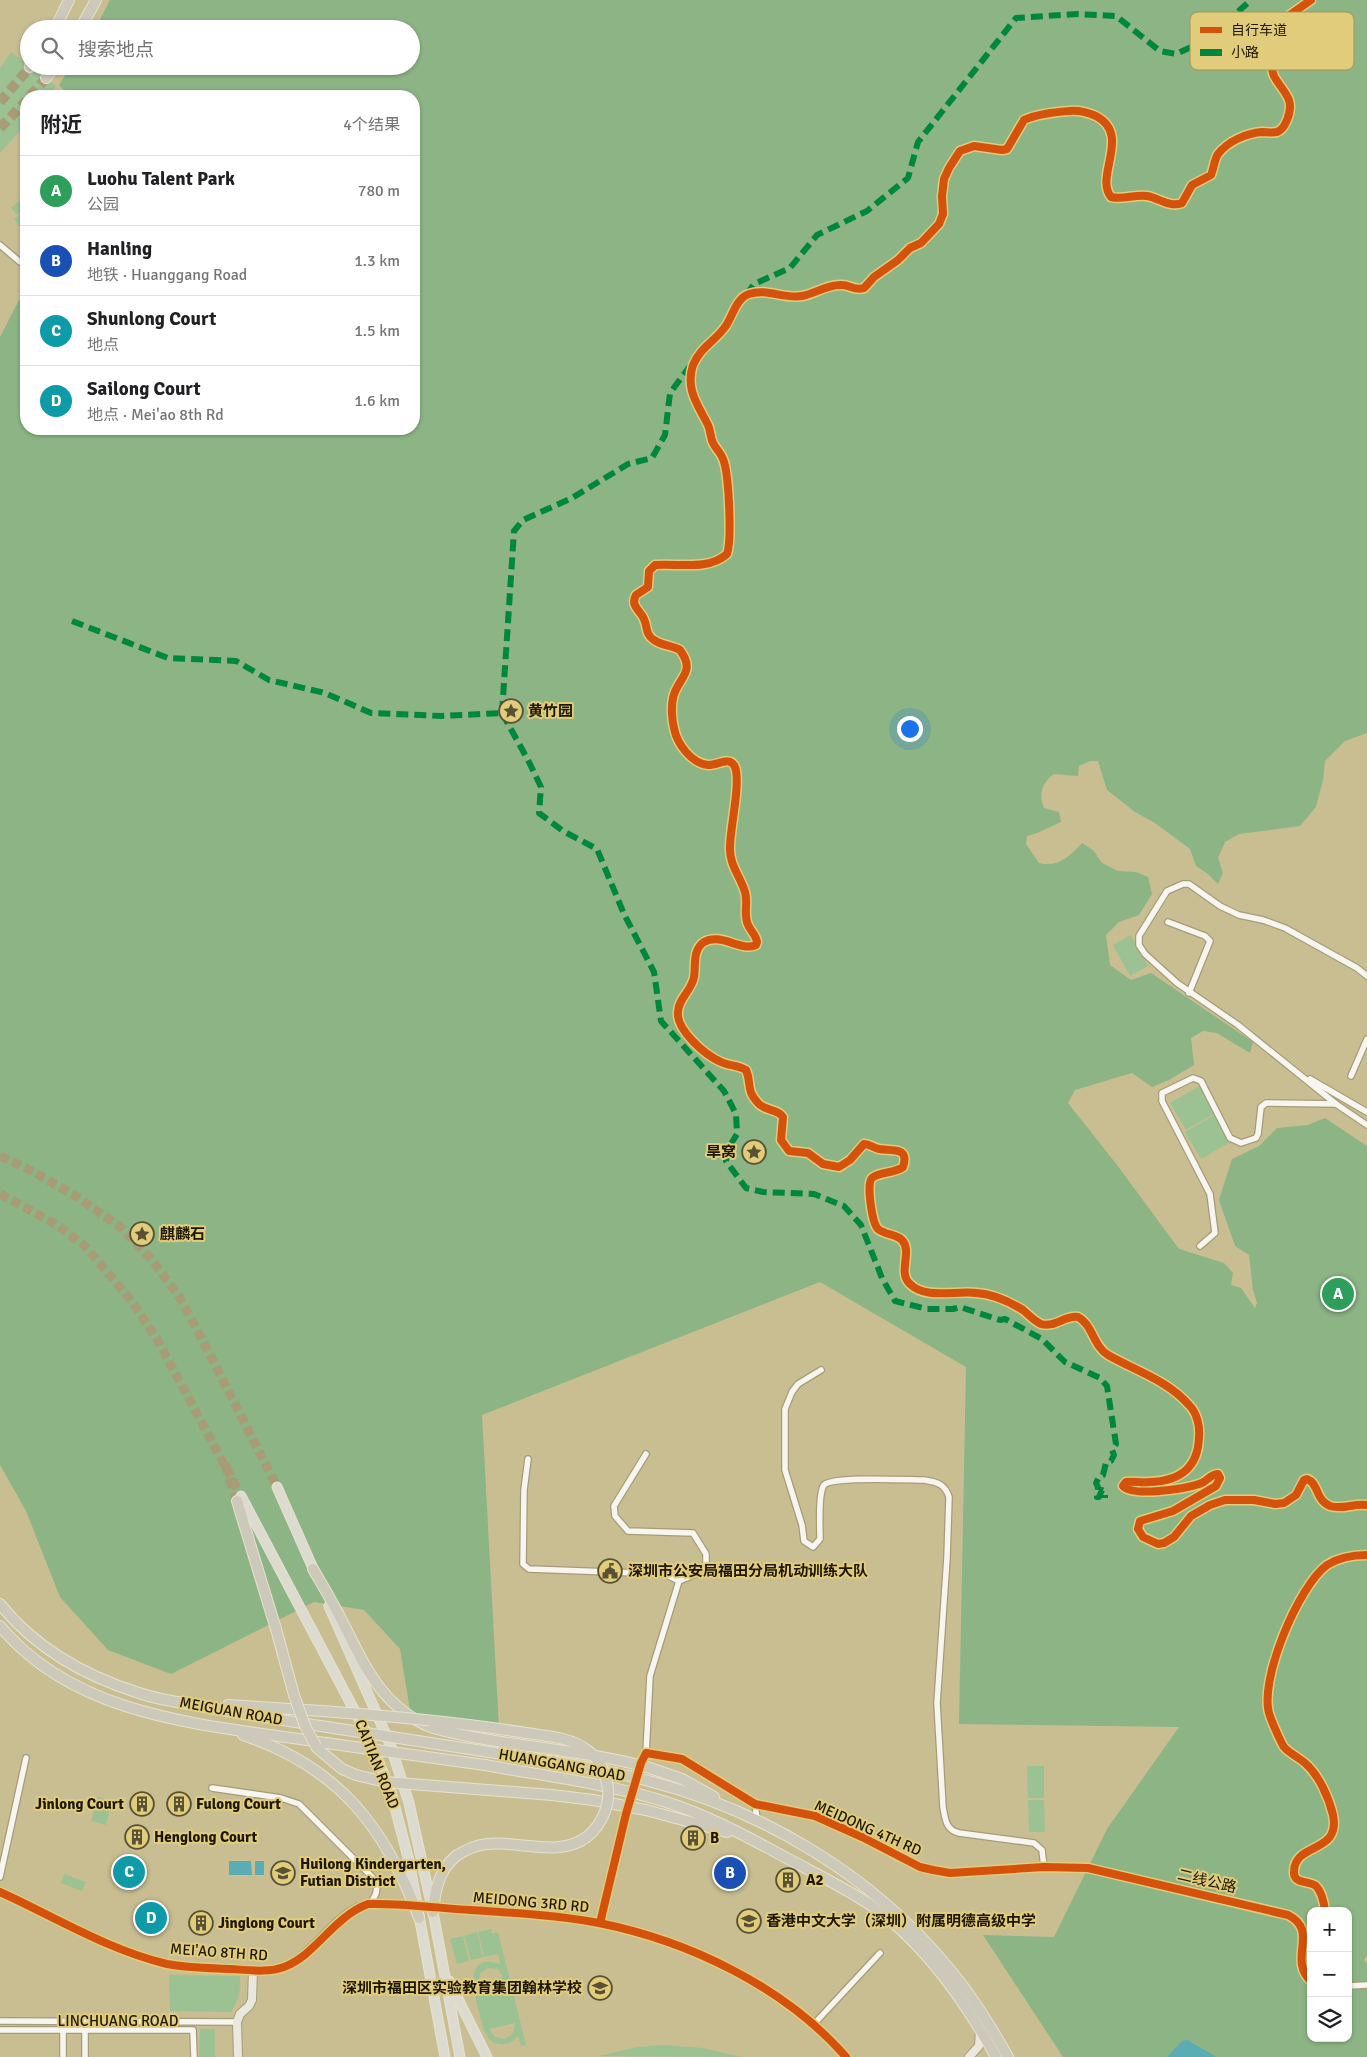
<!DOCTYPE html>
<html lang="zh">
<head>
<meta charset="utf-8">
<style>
	:root { --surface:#fff; --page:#f6f6f6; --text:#202124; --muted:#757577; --line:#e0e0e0; --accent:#595133 }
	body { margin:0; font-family:Signika,"Noto Sans SC",sans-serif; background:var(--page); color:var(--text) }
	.controls { position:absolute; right:15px; bottom:15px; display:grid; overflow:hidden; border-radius:10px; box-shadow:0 1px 4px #0004 }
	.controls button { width:45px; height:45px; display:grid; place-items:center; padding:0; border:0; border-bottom:1px solid var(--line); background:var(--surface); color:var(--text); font:25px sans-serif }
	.you { position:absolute; left:909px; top:728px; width:18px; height:18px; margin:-12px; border:4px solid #fff; border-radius:50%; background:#1a73e8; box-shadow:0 0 0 8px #1a73e833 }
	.badge { display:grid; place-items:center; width:32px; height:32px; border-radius:50%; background:var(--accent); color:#fff; font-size:16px; font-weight:700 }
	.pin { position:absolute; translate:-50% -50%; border:2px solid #fff; box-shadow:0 1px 5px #0006 }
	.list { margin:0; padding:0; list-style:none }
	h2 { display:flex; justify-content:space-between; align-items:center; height:65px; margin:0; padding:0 20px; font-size:21px }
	h2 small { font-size:16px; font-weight:400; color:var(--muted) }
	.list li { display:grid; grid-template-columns:32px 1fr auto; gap:15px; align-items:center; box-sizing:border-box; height:70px; padding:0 20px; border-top:1px solid var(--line) }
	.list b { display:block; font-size:19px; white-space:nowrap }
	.list p { margin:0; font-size:16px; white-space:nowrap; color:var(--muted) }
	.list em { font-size:16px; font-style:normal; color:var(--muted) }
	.icon { flex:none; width:28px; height:28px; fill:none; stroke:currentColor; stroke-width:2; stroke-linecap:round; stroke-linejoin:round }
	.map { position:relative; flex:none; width:1367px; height:2057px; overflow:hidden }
	.search { position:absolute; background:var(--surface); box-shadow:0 1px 4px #0004; left:20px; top:20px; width:400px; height:55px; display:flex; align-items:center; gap:12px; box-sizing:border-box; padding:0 18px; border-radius:28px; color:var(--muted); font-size:19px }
	.panel { position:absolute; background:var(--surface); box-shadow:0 1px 4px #0004; left:20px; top:90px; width:400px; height:345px; border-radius:20px }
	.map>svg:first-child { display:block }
	.green { fill:#9cc294; fill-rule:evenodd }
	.forest { fill:#8cb485; fill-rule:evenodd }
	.water { fill:#5aaeb3 }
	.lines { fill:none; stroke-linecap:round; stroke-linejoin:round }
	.street-tunnel { stroke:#a79c75; stroke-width:5.5; stroke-dasharray:5.5 3; stroke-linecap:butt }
	.secondary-tunnel { stroke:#a79c75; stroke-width:8; stroke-dasharray:8 4; stroke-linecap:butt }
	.primary-tunnel { stroke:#a79c75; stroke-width:9; stroke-dasharray:9 4.5; stroke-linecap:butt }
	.highway-tunnel { stroke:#a79c75; stroke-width:10; stroke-dasharray:10 5; stroke-linecap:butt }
	.street-casing { stroke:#a59c79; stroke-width:8 }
	.secondary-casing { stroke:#a59c79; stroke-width:10 }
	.primary-casing { stroke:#e7e2ce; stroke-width:11 }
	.highway-casing { stroke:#e7e2ce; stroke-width:12 }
	.street { stroke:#f7f5ef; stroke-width:5.5 }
	.secondary { stroke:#eae8de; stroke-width:8 }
	.primary { stroke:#dddbcf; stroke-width:9 }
	.highway { stroke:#ccc9ba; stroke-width:10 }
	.highway-bridge-casing { stroke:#e7e2ce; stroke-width:12; stroke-linecap:butt }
	.highway-bridge { stroke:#ccc9ba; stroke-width:10 }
	.quiet { stroke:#00873e; stroke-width:6; stroke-dasharray:12 6; stroke-linecap:butt }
	.cycleway-casing { stroke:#e0cc7b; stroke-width:11 }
	.cycleway { stroke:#d4520b; stroke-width:8 }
	.labels { text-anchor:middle; stroke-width:4; stroke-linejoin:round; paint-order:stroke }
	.poi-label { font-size:15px; font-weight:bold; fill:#1d1600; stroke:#e0cc7b; text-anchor:start }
	.street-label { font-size:15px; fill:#1d1600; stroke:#e0cc7b }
	.key { fill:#e0cc7b; stroke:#a69556; stroke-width:1 }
	.key-label { font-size:14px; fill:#1d1600 }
</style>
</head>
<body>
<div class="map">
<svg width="1367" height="2057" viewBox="0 0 1367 2057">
	<rect width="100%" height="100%" fill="#c9be92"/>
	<g class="green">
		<path d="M11 52 56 86 48 96H26V124L0 153V68Z"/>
		<path d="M26 195V208L17 215 11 208Z"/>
		<path d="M26 210V234L14 219Z"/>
		<path d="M1131 935 1148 966 1130 976 1113 945Z"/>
		<path d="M1201 1085 1217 1112 1186 1130 1170 1103Z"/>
		<path d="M1216 1114 1232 1141 1201 1159 1185 1132Z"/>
		<path d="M1027 1766H1044V1798H1028Z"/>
		<path d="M98 1797 112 1801 106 1825 91 1821Z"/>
		<path d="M1028 1800H1044L1045 1832H1029Z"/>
		<path d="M64 1874 86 1882 82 1891 61 1883Z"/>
		<path d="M491 1929 492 1934 498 1932 526 2045 521 2046 518 2036C514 2041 508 2045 501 2044 483 2044 482 2021 478 2008 473 1987 465 1953 500 1964L498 1954 484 1957 478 1932ZM488 1968 498 1969 503 1977 478 1984 480 1974ZM515 2023 513 2033 505 2039 495 2037 489 2029Z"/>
		<path d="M477 1932 483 1957 471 1960 464 1936Z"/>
		<path d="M463 1936 469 1961 457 1964 450 1939Z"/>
		<path d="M169 1975 240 1976C241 1990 239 2000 231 2012L170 2011Z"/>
		<path d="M200 2029H215V2057H199Z"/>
		<path d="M663 2045 703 2048 741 2057 598 2056 637 2047Z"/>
	</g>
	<path class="forest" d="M110 0H1367V733L1345 741 1325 761 1323 780 1316 807 1300 826 1239 834 1225 842 1218 858 1223 873 1218 884 1208 874 1196 866 1190 849 1155 823 1135 812 1107 790 1098 761H1090L1079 766 1078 776 1054 774C1042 783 1038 794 1044 808L1059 812 1061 822 1037 833 1027 836 1026 844 1039 863C1058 868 1070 856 1082 843L1093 850 1102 863 1118 871 1136 872 1148 877 1152 894 1139 915 1119 922 1106 935 1110 965 1131 980 1151 973 1253 1042 1250 1053 1217 1033 1203 1031 1191 1038 1194 1065 1169 1080 1152 1087 1132 1073 1075 1090 1068 1103 1117 1165 1179 1249 1224 1263 1233 1273 1231 1285 1241 1288 1255 1308 1257 1303 1253 1290 1249 1255 1235 1246 1219 1200 1232 1159 1259 1146 1277 1128 1308 1125 1325 1118 1367 1146V1955L1364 1960 1367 1963V2057H1063L983 1935 1054 1937 1107 1829 1179 1727 959 1724 966 1367 820 1282 482 1415 499 1729 411 1716 400 1649 364 1610 314 1602 171 1674 108 1650 60 1597 26 1511 0 1465V337L18 302 26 292V429H414V96H70L59 85 71 66H411V29H95ZM1311 1911H1348V2038H1311Z"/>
	<g class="water">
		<path d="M229 1861H251L252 1875H229Z"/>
		<rect x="255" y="1861" width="9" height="14"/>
		<path d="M1187 2040 1215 2056V2057H1167L1182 2041Z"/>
	</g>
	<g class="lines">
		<path class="street-tunnel" d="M628 1809 640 1765"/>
		<path class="secondary-tunnel" d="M392 1905 445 1908"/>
		<g class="primary-tunnel">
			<path d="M0 1156 30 1170 79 1198 120 1227 152 1260 180 1298 202 1339 277 1487"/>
			<path d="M0 1194 57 1225 85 1246 130 1299 157 1339 241 1496"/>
		</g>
		<g class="highway-tunnel">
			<path d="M30 96 46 78"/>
			<path d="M0 102 30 67"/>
			<path d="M0 128 26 101"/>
			<path d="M225 1464 237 1501"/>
		</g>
		<g class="street-casing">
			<g id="street">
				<path d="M0 245 20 262H26"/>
				<path d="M1168 922 1205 936 1210 941 1189 993"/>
				<path d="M1367 976 1357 968 1285 928 1263 920 1239 915 1220 906 1189 884H1183L1167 891 1139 936V945L1145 954 1177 983 1238 1025 1336 1104 1367 1125"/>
				<path d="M1351 1076 1367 1039"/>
				<path d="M1310 1079 1367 1112"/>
				<path d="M1200 1246 1215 1233 1210 1194 1162 1101V1093L1193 1078 1201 1081 1230 1138 1241 1143 1256 1138 1258 1134 1261 1107 1266 1103 1336 1104"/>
				<path d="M821 1370 798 1384 792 1392 785 1409V1470L802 1525 804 1541 813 1547 820 1539C820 1528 818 1493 824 1485 832 1476 909 1480 924 1480 937 1482 945 1484 949 1497L947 1558 937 1703 943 1807C945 1819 946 1830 959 1833L1034 1843 1042 1850 1044 1867"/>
				<path d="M528 1459 524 1490 523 1564 529 1569 665 1574 679 1581 696 1574 706 1564V1554L693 1533 628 1531 615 1516 614 1506 646 1454"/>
				<path d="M646 1753 650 1676 679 1581"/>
				<path d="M641 1763 646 1753 682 1759 755 1804 815 1816 862 1837 920 1867 933 1870 950 1873 1044 1867 1088 1868 1288 1915C1320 1931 1287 1959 1311 1981"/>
				<path d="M212 1788 281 1798 299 1804 373 1878C379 1887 377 1896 369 1904"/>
				<path d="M755 1804 757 1819"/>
				<path d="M0 1877 26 1758"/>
				<path d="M600 1923 626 1814"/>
				<path d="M1348 1986 1367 1985"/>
				<path d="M0 2021 237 2022"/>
				<path d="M813 2025 880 1953"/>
				<path d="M0 2030H193L194 2057"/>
				<path d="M63 2030V2057"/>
				<path d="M85 2030V2057"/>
			</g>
		</g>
		<g class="secondary-casing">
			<g id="secondary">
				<path d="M0 1892C55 1917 108 1950 168 1964 190 1969 213 1968 236 1969 255 1970 275 1973 292 1963 318 1949 339 1908 370 1904 377 1903 385 1905 392 1905"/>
				<path d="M445 1908C496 1912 549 1913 600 1923 690 1941 785 1987 846 2057"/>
				<path d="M238 2057 237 2022 240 2014 249 2006 252 2000 253 1970"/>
				<path d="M969 2057 979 2046 980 2029"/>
			</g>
		</g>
		<g class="primary-casing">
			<g id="primary">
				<path d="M277 1487 316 1575"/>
				<path d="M241 1496 369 1738 391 1792 409 1861 445 2057"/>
				<path d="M329 1606 390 1744 409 1803 433 1912 460 2057"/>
				<path d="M449 1981 487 2057"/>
			</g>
		</g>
		<g class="highway-casing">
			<g id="highway">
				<path d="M55 29 69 0"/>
				<path d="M80 29 96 0"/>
				<path d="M30 67V66"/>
				<path d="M46 78 55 66"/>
				<path d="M237 1501 276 1629"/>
				<path d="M313 1569C322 1584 330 1598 338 1613 363 1661 379 1707 433 1728"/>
				<path d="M0 1604C36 1649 85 1676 139 1693 162 1701 187 1703 210 1708 249 1715 288 1721 327 1727"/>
				<path d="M0 1626C79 1721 213 1725 326 1743"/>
				<path d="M228 1705 322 1711"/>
				<path d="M243 1735C338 1767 385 1826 419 1918"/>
				<path d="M489 1752C543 1760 597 1767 649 1781 764 1811 871 1875 947 1966 971 1994 990 2025 1008 2057"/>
				<path d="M485 1765C544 1776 605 1783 663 1801 705 1814 744 1835 783 1856 812 1872 844 1887 872 1906 924 1943 965 2001 996 2057"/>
				<path d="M647 1767 682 1779 714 1797"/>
				<path d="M552 1795 593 1800 646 1810 727 1832"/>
				<path d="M433 1912C435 1890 439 1870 456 1856"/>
			</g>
		</g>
		<use href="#street" class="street"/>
		<use href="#secondary" class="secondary"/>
		<use href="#primary" class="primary"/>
		<use href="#highway" class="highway"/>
		<g class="highway-bridge-casing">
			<g id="highway-bridge">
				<path d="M276 1629 294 1695 305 1726 317 1748 342 1769 356 1775 385 1782 552 1795"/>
				<path d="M322 1711C390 1716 459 1722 526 1733 546 1736 570 1737 587 1750 600 1759 606 1774 608 1789 610 1806 601 1825 588 1836 557 1861 512 1836 477 1846 469 1848 463 1852 456 1856"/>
				<path d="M327 1727 489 1752"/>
				<path d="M433 1728C503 1747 577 1748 647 1767"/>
				<path d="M326 1743 485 1765"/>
			</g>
		</g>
		<use href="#highway-bridge" class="highway-bridge"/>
		<g class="quiet">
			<path d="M746 295 754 284 790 268 817 235 867 211 908 178 918 142 1016 18 1077 14 1116 16 1160 51 1176 54 1206 40 1251 0"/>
			<path d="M72 621 168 658 236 661 269 680 325 693 371 713 441 716 502 713"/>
			<path d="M502 713 528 760 541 787 539 813 563 831 597 849 624 914 654 972 661 1021 724 1091 736 1114 737 1134 728 1149 726 1161 746 1188 763 1192 814 1194 844 1206 861 1225 882 1278 895 1301 927 1309H953L960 1307 1000 1320 1005 1319 1042 1339 1065 1362 1100 1378 1107 1386 1116 1444 1112 1450 1114 1455 1111 1461 1106 1463 1103 1475 1099 1477 1096 1483 1098 1487 1097 1497H1099L1102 1490 1105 1491V1498"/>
			<path d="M502 713 514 531 523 520 572 498 628 464 652 458 665 435 670 393 690 366"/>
		</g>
		<g class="cycleway-casing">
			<g id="cycleway">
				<path d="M1311 0 1277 24C1272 34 1269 65 1274 76 1283 93 1296 98 1287 120 1285 125 1282 130 1277 132 1272 133 1267 132 1262 132 1247 133 1228 141 1218 154 1214 160 1214 168 1211 175L1192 185 1182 203C1170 208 1159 198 1147 196 1135 194 1123 200 1111 197 1094 176 1132 135 1096 116 1087 112 1079 110 1069 111 1055 112 1037 114 1024 120L1007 149 1002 150 974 146 960 151 949 168 944 179 942 196 943 214 939 224 921 243 910 248 898 260 874 277 864 288C855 291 850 285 842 285 827 284 815 294 802 296 784 299 766 288 749 294 736 298 732 318 725 327 715 341 700 348 693 365 685 389 698 405 708 425 711 431 710 437 713 443 716 449 721 453 723 459 729 473 732 540 727 554 708 571 678 563 655 565L649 571 648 587 636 595C630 606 640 610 644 619 648 628 645 634 654 640 662 646 672 645 680 650 697 673 677 678 673 698 671 707 672 720 674 728 677 744 691 763 708 765 717 766 730 755 735 767 741 783 730 828 730 847 729 864 740 876 745 892 748 902 744 913 747 922 749 930 756 934 757 942L756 945C740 952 721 932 704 942 692 950 696 966 694 977 692 990 678 999 678 1012 676 1030 705 1055 721 1062 729 1066 738 1065 746 1070 752 1083 745 1090 759 1104 766 1111 778 1109 783 1117L781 1140 789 1151 808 1153 823 1164 839 1167 850 1160 864 1144C869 1144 874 1148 879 1149 891 1151 910 1146 903 1167 894 1174 880 1171 872 1178 866 1183 872 1223 878 1229 885 1235 896 1234 902 1240 913 1252 897 1272 910 1284 926 1300 956 1290 977 1293 992 1294 1010 1302 1023 1310 1029 1315 1034 1321 1041 1324 1055 1328 1065 1315 1078 1317 1093 1325 1093 1346 1108 1355 1136 1371 1167 1380 1189 1405 1197 1413 1200 1426 1199 1437 1198 1468 1180 1481 1149 1482 1142 1483 1134 1481 1126 1482L1123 1486C1132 1497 1185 1489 1199 1484 1207 1482 1210 1474 1218 1474L1220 1478 1216 1486 1173 1511 1140 1521 1138 1529 1143 1537 1158 1544 1164 1543 1174 1537 1191 1516 1210 1505 1225 1500H1254L1275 1504 1284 1503 1296 1495 1304 1480 1307 1479C1319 1483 1315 1500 1330 1506 1343 1510 1354 1503 1367 1505"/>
				<path d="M0 1892C55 1917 108 1950 167 1964 188 1968 210 1968 231 1969 248 1970 268 1973 284 1967 316 1955 333 1917 368 1904 402 1903 437 1908 471 1910 514 1913 557 1915 599 1923 689 1941 785 1987 846 2057"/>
				<path d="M1325 1911C1324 1903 1322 1892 1316 1886 1309 1880 1293 1885 1294 1871 1295 1842 1341 1854 1333 1815 1329 1798 1319 1775 1305 1763 1298 1757 1289 1753 1284 1747 1281 1743 1272 1722 1270 1716 1257 1683 1299 1585 1327 1565 1338 1558 1354 1555 1367 1555"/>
				<path d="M600 1923 626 1814 641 1763 646 1753 682 1759 755 1804 815 1816 862 1837 920 1867 933 1870 950 1873 1044 1867 1088 1868 1288 1915C1320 1931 1287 1959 1311 1981"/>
			</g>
		</g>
		<use href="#cycleway" class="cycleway"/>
	</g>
	<defs>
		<g id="sight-ring" transform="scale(1.25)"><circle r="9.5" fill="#e0cc7b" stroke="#595133" stroke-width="1.5"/><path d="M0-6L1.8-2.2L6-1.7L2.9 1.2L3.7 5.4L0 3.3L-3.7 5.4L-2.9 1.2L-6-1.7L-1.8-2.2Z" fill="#595133"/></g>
		<g id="civic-ring" transform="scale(1.25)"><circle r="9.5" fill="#e0cc7b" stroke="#595133" stroke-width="1.5"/><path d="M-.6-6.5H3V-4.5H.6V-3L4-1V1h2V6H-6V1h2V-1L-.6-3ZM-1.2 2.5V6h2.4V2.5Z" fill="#595133"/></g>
		<g id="building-ring" transform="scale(1.25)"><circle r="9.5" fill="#e0cc7b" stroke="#595133" stroke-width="1.5"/><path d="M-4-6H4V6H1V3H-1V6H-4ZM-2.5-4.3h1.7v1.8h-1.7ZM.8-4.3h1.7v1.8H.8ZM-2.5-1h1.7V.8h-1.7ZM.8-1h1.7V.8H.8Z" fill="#595133"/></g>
		<g id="school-ring" transform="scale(1.25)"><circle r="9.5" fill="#e0cc7b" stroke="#595133" stroke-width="1.5"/><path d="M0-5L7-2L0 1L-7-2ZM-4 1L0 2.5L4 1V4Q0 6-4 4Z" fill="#595133"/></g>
	</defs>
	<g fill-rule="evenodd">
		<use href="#sight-ring" x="511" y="711"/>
		<use href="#sight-ring" x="754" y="1152"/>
		<use href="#sight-ring" x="142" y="1234"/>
		<use href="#civic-ring" x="610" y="1571"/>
		<use href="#building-ring" x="142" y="1804"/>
		<use href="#building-ring" x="179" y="1804"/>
		<use href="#building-ring" x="137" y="1837"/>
		<use href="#building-ring" x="693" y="1838"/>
		<use href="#school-ring" x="283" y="1873"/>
		<use href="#building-ring" x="788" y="1880"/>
		<use href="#school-ring" x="749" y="1921"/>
		<use href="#building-ring" x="201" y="1923"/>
		<use href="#school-ring" x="600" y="1988"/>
	</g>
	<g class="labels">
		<g class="poi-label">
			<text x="528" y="716">黄竹园</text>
			<text x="736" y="1157" text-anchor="end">旱窝</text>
			<text x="160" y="1239">麒麟石</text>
			<text x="628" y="1576">深圳市公安局福田分局机动训练大队</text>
			<text x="124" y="1809" text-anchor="end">Jinlong Court</text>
			<text x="196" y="1809">Fulong Court</text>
			<text x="154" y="1842">Henglong Court</text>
			<text x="710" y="1843">B</text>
			<text x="300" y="1869">Huilong Kindergarten,<tspan x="300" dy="17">Futian District</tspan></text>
			<text x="806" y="1885">A2</text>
			<text x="766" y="1926">香港中文大学（深圳）附属明德高级中学</text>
			<text x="218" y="1928">Jinglong Court</text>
			<text x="582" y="1993" text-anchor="end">深圳市福田区实验教育集团翰林学校</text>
		</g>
		<g class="street-label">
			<text transform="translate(231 1711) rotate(10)" y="5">MEIGUAN ROAD</text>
			<text transform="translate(377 1764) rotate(68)" y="5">CAITIAN ROAD</text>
			<text transform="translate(562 1765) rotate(10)" y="5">HUANGGANG ROAD</text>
			<text transform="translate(868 1828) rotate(24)" y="5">MEIDONG 4TH RD</text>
			<text transform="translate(1207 1881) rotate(13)" y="5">二线公路</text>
			<text transform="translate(531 1902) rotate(5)" y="5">MEIDONG 3RD RD</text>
			<text transform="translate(219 1952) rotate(4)" y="5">MEI'AO 8TH RD</text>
			<text x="118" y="2026">LINCHUANG ROAD</text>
		</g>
	</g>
	<rect x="1190" y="12" width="164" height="58" rx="8" class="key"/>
	<rect x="1200" y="27" width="22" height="6" fill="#d4520b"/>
	<rect x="1200" y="49" width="22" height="7" fill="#00873e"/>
	<g class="key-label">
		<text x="1231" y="35">自行车道</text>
		<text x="1231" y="57">小路</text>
	</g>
</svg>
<div class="controls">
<button>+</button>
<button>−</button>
<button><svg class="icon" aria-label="layers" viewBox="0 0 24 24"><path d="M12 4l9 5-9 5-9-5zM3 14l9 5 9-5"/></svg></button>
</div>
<div class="you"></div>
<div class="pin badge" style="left:1338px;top:1294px;background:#2e9e5b">A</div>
<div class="pin badge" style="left:730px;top:1873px;background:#1a4fb4">B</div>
<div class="pin badge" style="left:129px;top:1872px;background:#0f9aa8">C</div>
<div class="pin badge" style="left:151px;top:1918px;background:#0f9aa8">D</div>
<div class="search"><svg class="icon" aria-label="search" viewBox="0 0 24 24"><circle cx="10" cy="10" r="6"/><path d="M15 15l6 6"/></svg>搜索地点</div>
<section class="panel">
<h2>附近<small>4个结果</small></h2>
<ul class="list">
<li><span class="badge" style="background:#2e9e5b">A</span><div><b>Luohu Talent Park</b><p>公园</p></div><em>780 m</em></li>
<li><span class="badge" style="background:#1a4fb4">B</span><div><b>Hanling</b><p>地铁 · Huanggang Road</p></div><em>1.3 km</em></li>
<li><span class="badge" style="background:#0f9aa8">C</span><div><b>Shunlong Court</b><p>地点</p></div><em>1.5 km</em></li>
<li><span class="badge" style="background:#0f9aa8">D</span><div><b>Sailong Court</b><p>地点 · Mei'ao 8th Rd</p></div><em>1.6 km</em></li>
</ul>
</section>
</div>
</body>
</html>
